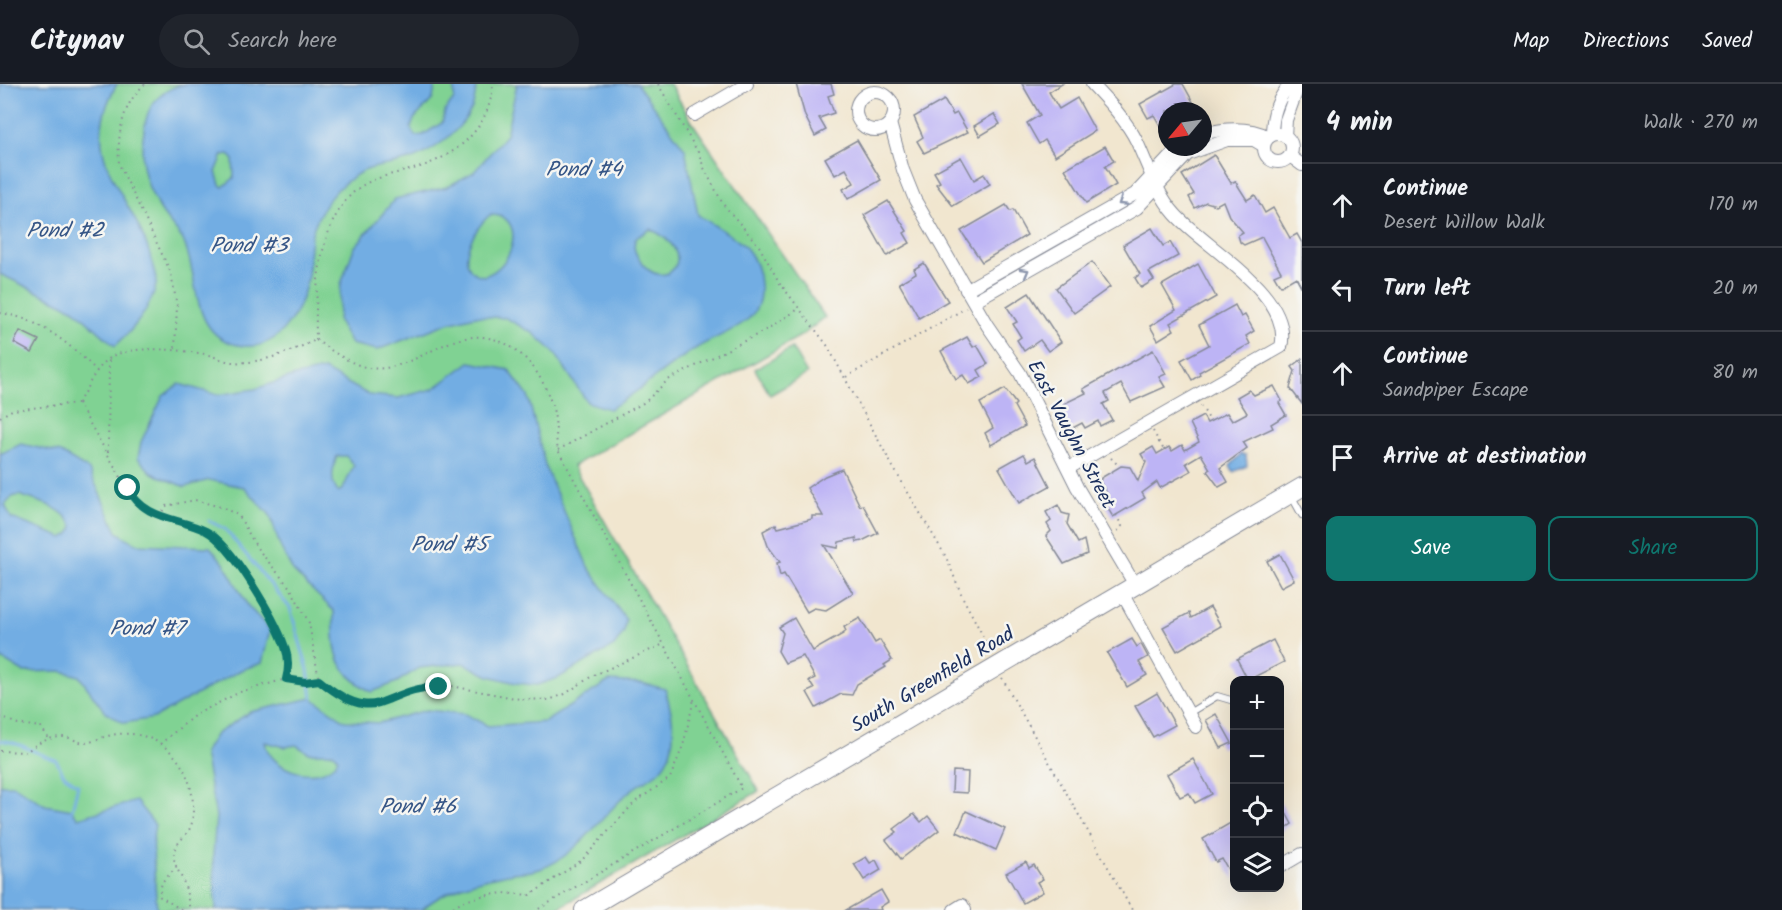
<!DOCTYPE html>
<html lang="en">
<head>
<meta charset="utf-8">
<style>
	:root { --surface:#171b24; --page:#20242c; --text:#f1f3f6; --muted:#9ea1a6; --line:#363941; --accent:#0f766e }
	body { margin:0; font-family:Kalam,sans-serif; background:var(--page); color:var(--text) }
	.controls { position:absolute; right:18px; bottom:18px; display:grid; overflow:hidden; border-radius:12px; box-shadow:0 6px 24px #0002 }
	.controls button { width:54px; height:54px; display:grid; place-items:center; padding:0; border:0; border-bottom:2px solid var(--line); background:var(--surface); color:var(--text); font:30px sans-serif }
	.compass { position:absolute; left:1158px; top:18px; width:54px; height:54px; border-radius:50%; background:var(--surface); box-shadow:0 6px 24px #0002; rotate:241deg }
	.stop { position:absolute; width:18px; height:18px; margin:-14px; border:4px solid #0f766e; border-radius:50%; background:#fff }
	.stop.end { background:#0f766e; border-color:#fff; box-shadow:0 2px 6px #0008 }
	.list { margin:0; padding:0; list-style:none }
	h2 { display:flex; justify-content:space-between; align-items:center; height:78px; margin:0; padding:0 24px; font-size:26px }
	h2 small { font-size:20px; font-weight:400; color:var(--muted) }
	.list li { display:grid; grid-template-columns:39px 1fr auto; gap:18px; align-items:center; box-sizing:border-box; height:84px; padding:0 24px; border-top:2px solid var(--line) }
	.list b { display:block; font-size:22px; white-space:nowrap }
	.list p { margin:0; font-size:20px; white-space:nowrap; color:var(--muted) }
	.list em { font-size:20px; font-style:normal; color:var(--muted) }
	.actions { display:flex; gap:12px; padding:18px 24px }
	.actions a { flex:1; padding:14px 0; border:2px solid var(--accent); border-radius:12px; text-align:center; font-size:21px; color:var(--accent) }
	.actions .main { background:var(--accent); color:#fff }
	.icon { flex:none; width:33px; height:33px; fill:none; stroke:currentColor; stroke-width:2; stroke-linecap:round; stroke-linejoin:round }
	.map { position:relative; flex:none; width:1302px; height:826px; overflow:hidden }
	header { display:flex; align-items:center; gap:36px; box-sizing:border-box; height:84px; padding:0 30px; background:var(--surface); border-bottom:2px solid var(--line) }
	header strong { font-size:28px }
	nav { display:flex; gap:33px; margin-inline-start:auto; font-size:21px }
	.search { width:420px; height:54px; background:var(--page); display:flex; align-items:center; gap:15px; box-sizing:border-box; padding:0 21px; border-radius:33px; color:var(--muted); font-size:22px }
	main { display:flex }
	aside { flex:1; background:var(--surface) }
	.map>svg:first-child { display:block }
	.green { fill:#80d293; stroke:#4e8078; stroke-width:1.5 }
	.water { fill:#72ade3; stroke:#466ea0; stroke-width:1.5; fill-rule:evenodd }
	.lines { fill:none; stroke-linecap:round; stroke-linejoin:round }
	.stream { stroke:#72ade3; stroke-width:3 }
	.building { fill:#bdb4f5 }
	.lane-casing { stroke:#868a96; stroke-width:8 }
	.street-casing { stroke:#868a96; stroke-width:14 }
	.secondary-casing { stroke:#868a96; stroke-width:20 }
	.path { stroke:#868a96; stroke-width:2; stroke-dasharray:1.5 4.5; stroke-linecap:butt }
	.lane { stroke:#fff; stroke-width:6 }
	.street { stroke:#fff; stroke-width:12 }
	.secondary { stroke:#fff; stroke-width:18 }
	.oneway { stroke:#8d97ae }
	.route { stroke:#0f766e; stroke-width:8 }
	.labels { text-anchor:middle; stroke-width:5; stroke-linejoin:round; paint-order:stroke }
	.street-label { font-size:20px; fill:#1b2f5e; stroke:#f6f6f2 }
	.water-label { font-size:21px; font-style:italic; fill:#355586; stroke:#f6f6f2 }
</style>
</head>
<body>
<header>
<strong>Citynav</strong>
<div class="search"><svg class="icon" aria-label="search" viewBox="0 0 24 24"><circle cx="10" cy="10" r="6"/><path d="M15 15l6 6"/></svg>Search here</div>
<nav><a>Map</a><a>Directions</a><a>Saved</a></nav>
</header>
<main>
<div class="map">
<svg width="1302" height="826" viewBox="0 0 1302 826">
	<rect width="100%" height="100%" fill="#f6f6f2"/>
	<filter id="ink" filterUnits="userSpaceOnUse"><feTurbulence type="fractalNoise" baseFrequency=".0167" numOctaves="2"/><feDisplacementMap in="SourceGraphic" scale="12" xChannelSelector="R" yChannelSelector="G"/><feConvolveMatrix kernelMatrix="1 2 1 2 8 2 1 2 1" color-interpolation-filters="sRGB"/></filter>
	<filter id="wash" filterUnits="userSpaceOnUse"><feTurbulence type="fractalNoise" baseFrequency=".008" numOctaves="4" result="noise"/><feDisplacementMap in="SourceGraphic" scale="24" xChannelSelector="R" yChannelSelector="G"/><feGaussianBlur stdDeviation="1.35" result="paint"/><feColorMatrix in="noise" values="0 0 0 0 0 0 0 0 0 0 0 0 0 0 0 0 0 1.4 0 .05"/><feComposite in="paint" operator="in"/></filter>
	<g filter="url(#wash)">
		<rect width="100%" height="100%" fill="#f1e6cf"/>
		<g class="green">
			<path d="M0 0H670L692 38 825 233 804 250 573 382 759 707 555 826H0Z"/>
			<path d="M792 264 807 290 770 311 755 285Z"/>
		</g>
		<g class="water">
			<path d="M0 0H117C72 77 137 111 152 179 154 186 157 195 156 201 150 225 133 246 115 262L75 226 0 190Z"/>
			<path d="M186 0H435L433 15 414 35 411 44 415 52 423 51 442 39 445 27 454 15V0H477C475 8 475 19 471 26 459 48 434 67 412 75 378 86 368 77 338 105 328 115 319 130 314 143 307 159 311 180 307 197 300 228 280 266 243 262 188 255 201 194 183 156 177 146 167 137 161 127 142 96 138 72 146 36 150 17 166 3 186 0ZM229 70 233 75 234 94 223 103 220 101 216 88 223 71Z"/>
			<path d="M517 0H637L685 65 698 131C711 140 738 153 747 165 762 184 767 220 747 236 731 249 712 254 695 265 665 283 640 308 609 325L587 318 555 269 533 249 506 234 475 232 448 239 377 266 351 260 338 237 341 200 354 164 395 115 447 103 474 88 506 51ZM490 131C527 129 515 185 483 192 450 185 475 143 490 131ZM650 145C705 170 663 213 640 176 635 169 632 163 636 154Z"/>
			<path d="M470 278 509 286 528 312 546 385 588 483 626 536 624 548 614 562 558 594 537 601 516 599 489 592 463 579 419 584 397 598 372 608C335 589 332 565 334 527L293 487 280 462 270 431 244 403 209 396 185 403 152 389 138 374 141 358 163 312 179 300 218 311 255 305 295 292 324 286 369 311 398 314 433 305ZM337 372H346L354 381 343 405 338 408C329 397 333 384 337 372Z"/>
			<path d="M21 360 61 369 89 386 117 448 136 460 210 463 223 478 248 522 270 546 262 579 241 586 154 634 124 639 105 628 79 592 61 587 23 588 0 574V370ZM19 411C39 418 62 422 73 442L70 450 63 454 11 434 5 421 12 413Z"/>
			<path d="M1241 370 1246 371 1247 382 1233 388 1230 382Z"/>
			<path d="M609 597 642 599 665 605C672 628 678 654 667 676 659 693 641 697 629 708 600 733 578 772 540 785 531 788 521 788 513 789 479 795 446 804 421 826H216L213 773 216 732 204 669 216 650 250 628 312 614 345 637 379 639 427 626 465 630 488 642 545 638ZM265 658 285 663 296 661 309 669H334L338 675C322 703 269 687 265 658Z"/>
			<path d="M0 701H13L45 721 72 726 78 734 136 717 155 741C150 756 156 808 157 826H0Z"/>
		</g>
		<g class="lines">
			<g class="stream">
				<path d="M209 437 225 445 290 524 308 586 312 614"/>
				<path d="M0 657C13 655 41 672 56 676L64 691 78 701 72 726"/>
			</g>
		</g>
		<g id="blocks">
			<g class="building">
				<path d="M796 0H831L834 10 828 12 834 29 819 34 826 46 815 52 805 32Z"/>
				<path d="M1022 0H1062L1049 8 1059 25 1077 14 1095 47 1055 72 1045 56 1039 60 1027 39 1040 31Z"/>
				<path d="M1176 0H1183L1198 27H1167V54L1154 31 1148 34 1140 20Z"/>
				<path d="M944 16 953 31 957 29 968 48 924 69 917 57 923 53 914 33Z"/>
				<path d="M994 30 1000 40 980 52 974 42Z"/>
				<path d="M857 56 881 96 848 115 843 105 854 99 846 85 835 91 825 74Z"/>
				<path d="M1105 62 1114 77 1105 82 1116 101 1086 119 1065 85Z"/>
				<path d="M1214 71 1231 99 1235 97 1247 116 1255 111 1265 129 1273 124 1290 154 1297 150 1302 159V204L1296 193 1281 202 1278 198 1274 191 1281 188 1262 153 1244 161 1240 158 1238 151 1243 148 1229 132 1223 117 1216 121 1206 118 1195 124 1189 113 1194 110 1182 91Z"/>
				<path d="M961 73 974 96 984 90 990 100 953 122 936 100 940 98 934 88Z"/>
				<path d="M888 117 907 147 904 149 910 159 887 172 864 131Z"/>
				<path d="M1006 121 1010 127 1013 126 1027 151 982 178 961 147Z"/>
				<path d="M1152 144 1163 162 1170 158 1178 172 1149 188 1154 196 1141 204 1135 194 1140 190 1123 161Z"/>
				<path d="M1092 178 1110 203 1074 229 1056 204Z"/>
				<path d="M924 179 948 217 919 234 899 199 916 189 914 185Z"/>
				<path d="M1198 180 1216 213 1170 239 1174 246 1158 256 1150 242 1176 226 1162 201Z"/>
				<path d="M1029 209 1061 258 1048 267 1040 256 1024 267 1017 256 1021 253 1013 240 1017 238 1007 223Z"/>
				<path d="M1235 221 1241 233 1245 231 1254 247 1246 252 1250 260 1199 288 1200 291 1192 296 1181 276 1209 261 1199 241Z"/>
				<path d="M20 247 39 256 32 269 14 259Z"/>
				<path d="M967 253 973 263 977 261 988 280 978 286 982 293 969 300 963 291 956 295 941 267Z"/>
				<path d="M1153 266 1166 290 1159 293 1165 303 1131 318 1121 300 1105 309 1109 317 1103 320 1112 336 1100 342 1098 337 1085 344 1082 339 1067 347 1055 324 1086 309 1083 305Z"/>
				<path d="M1302 275V320L1290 304 1295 287 1292 283Z"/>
				<path d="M1274 302 1282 317 1279 319 1286 331 1271 340 1273 344 1243 358 1247 364 1220 384 1228 398 1219 403 1207 387 1210 385 1201 370 1186 379 1191 387 1160 404 1157 398 1142 409 1145 414 1113 433 1102 415 1108 411 1100 398 1101 394 1121 382 1130 383 1138 397 1146 378 1141 370 1153 363 1157 370 1169 363 1172 367 1182 361 1185 366 1199 358 1190 339 1203 332 1207 339 1227 329 1232 337 1247 329 1237 313 1249 306 1254 311Z"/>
				<path d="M1005 305 1016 320 1014 322 1025 342 991 361 985 349 993 344 980 319Z"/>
				<path d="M1024 370 1028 377 1035 373 1050 402 1019 419 999 384Z"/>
				<path d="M842 385 860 422 863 421 878 449 862 457 857 458 856 454 839 458 838 464 824 461 853 509 826 526 814 524 807 528 784 490 780 492 777 479 780 478 768 462 763 447 776 440 778 444 812 435V432H823L807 404 825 392Z"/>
				<path d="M1058 421 1062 429 1069 431 1067 440 1078 459 1084 456 1087 470 1064 480 1046 452 1051 447 1047 440 1051 437 1046 428Z"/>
				<path d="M1280 470 1294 496 1281 503 1267 477Z"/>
				<path d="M1210 523 1221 542 1177 567 1163 543 1189 529 1191 534Z"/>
				<path d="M794 534 813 567 843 550 846 547 844 543 860 534 875 559 880 556 892 576 884 581 886 583 857 600 852 611 841 610 816 624 807 608 814 605 809 597 815 594 803 572 785 579 778 567 783 549 779 543Z"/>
				<path d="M1132 555 1137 563 1141 560 1148 573 1139 578 1147 591 1127 603 1107 569Z"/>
				<path d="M1273 556 1284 578 1248 596 1237 575Z"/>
				<path d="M1157 609 1175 641 1153 653 1135 622Z"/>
				<path d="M1216 630 1232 659 1221 664 1206 636Z"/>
				<path d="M1193 675 1212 710 1195 719 1189 709 1180 713 1167 690Z"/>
				<path d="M953 687 968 688 967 709 952 708Z"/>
				<path d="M1280 718 1292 740 1280 748Z"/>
				<path d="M966 727 1005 745 996 766 957 748Z"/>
				<path d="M914 730 921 738 928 732 939 746 901 775 886 756 897 748 894 745Z"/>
				<path d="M1232 738 1234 744V796L1222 775 1216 778 1203 755Z"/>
				<path d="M866 773 870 779 876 776 881 786 864 796 854 780Z"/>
				<path d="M1026 778 1029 784 1034 781 1043 795 1037 798 1043 808 1023 819 1006 789Z"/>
				<path d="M881 806 888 818 880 823 881 826H846Z"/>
			</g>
		</g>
	</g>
	<g filter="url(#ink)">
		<use href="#blocks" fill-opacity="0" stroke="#868a96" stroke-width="1.5"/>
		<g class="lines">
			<g class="lane-casing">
				<g id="lane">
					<path d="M1292 413 1302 431"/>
					<path d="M1189 629 1217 612 1234 617"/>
				</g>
			</g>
			<g class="street-casing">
				<g id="street">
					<circle cx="875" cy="27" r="19"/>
					<path d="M694 31 747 0"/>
					<path d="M890 39 903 86 915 116 987 241 1020 289 1077 403 1135 501"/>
					<circle cx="1278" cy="64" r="14"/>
					<path d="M1203 50C1225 44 1249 43 1269 53"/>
					<path d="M1272 51C1272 31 1277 14 1291 0"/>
					<path d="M1285 52 1286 36 1299 0"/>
					<path d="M1290 72 1302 81"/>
					<path d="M966 206 1135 110 1179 63"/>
					<path d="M974 217 1137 124 1188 70 1227 56H1254L1264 62"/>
					<path d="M1069 384 1281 263C1294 211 1205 164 1175 130 1157 110 1148 82 1137 58 1127 37 1108 17 1092 0"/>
					<path d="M1122 509 1196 643"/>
					<path d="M1280 783 1302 770"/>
					<path d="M954 826 962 821 965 826"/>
				</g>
			</g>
			<g class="secondary-casing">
				<path id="secondary" d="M584 826 1302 403"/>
			</g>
			<g class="path">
				<path d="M145 0C122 20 117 51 119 80L171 189 177 222 175 265"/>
				<path d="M658 0 699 70 704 84 723 120 759 162 779 198 827 261 893 383 946 473 963 514 992 569"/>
				<path d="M0 229C39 234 70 260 97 287"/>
				<path d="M316 256C332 267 350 280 369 284 396 288 423 270 446 260 499 236 540 276 553 325 557 339 555 353 558 366L742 704 537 826"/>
				<path d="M316 256C315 208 317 140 356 106 375 91 398 90 420 83 459 70 490 43 493 0"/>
				<path d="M846 293 966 224"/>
				<path d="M78 319 134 416 159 432 205 446 227 464 267 525 280 551 289 582 286 595"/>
				<path d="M78 319C87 305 95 284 110 274 131 260 180 266 205 270 214 272 223 277 232 278 260 281 291 267 316 256"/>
				<path d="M1201 322 1209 335"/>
				<path d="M0 333 12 326 78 319"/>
				<path d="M1153 347 1159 358 1157 354"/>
				<path d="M1159 358 1164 366"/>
				<path d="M558 366 645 318 668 296 764 247 797 226"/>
				<path d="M108 368 109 275"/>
				<path d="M1111 374 1119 382"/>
				<path d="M1116 431 1122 442 1116 449"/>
				<path d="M159 432 166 422 195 416 224 424 239 432 257 464 291 505 309 539 319 596"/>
				<path d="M1002 594 1132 826"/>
				<path d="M319 596 331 608 360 621 370 622 387 618 421 604 451 602 520 615 549 616 565 610 592 592 664 560"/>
				<path d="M0 633 18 640 41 643 49 655"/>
				<path d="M160 660 195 631 240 608 286 595 305 598 319 596"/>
				<path d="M0 667 26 668C36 660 48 653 63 653 74 653 81 663 93 657 151 631 201 678 192 738 190 752 172 758 174 774 175 783 181 791 184 799 187 808 188 817 190 826"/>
				<path d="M177 783 162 798 159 812 182 826"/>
				<path d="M448 826 461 818 482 812 503 809 530 811 582 776 635 718 670 694 683 662 694 615"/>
			</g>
			<use href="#lane" class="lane"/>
			<use href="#street" class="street"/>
			<use href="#secondary" class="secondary"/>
		</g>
		<defs><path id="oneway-chevron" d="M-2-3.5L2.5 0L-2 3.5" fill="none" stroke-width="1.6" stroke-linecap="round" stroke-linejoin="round" transform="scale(1.5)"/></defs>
		<g class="oneway">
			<use href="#oneway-chevron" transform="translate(1122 118) rotate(147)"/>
			<use href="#oneway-chevron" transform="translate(1025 188) rotate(-30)"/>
		</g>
	</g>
	<g class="lines" filter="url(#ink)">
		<path class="route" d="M128 404C144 436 177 433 206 447 232 460 275 535 285 563 289 574 289 584 286 595L305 598 319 596C381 647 381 603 439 603"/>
	</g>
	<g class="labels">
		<g class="street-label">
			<text transform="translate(1072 350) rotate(62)" y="7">East Vaughn Street</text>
			<text transform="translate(932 595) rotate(-31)" y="7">South Greenfield Road</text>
		</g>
		<g class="water-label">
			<text x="584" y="92">Pond #4</text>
			<text x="65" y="153">Pond #2</text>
			<text x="249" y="168">Pond #3</text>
			<text x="449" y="467">Pond #5</text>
			<text x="147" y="551">Pond #7</text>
			<text x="418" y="729">Pond #6</text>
		</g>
	</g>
</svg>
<div class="controls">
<button>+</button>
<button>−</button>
<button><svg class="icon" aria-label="locate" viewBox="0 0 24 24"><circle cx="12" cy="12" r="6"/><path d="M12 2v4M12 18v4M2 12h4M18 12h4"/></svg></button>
<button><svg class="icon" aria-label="layers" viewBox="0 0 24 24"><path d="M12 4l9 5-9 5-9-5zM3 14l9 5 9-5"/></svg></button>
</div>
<svg class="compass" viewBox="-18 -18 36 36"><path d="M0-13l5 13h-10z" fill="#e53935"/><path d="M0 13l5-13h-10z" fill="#9ea1a6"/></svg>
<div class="stop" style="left:128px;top:404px"></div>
<div class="stop end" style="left:439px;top:603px"></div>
</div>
<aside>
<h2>4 min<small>Walk · 270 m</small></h2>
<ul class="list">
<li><svg class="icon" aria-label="ahead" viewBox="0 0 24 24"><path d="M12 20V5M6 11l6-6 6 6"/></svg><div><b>Continue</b><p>Desert Willow Walk</p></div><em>170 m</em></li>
<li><svg class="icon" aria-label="left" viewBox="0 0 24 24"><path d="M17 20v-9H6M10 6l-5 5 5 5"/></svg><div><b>Turn left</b></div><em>20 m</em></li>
<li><svg class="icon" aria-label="ahead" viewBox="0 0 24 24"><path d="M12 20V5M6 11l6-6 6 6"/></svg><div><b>Continue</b><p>Sandpiper Escape</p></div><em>80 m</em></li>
<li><svg class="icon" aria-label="arrive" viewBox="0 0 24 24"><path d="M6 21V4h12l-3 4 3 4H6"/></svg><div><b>Arrive at destination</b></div></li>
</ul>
<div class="actions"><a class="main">Save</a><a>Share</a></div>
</aside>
</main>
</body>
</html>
